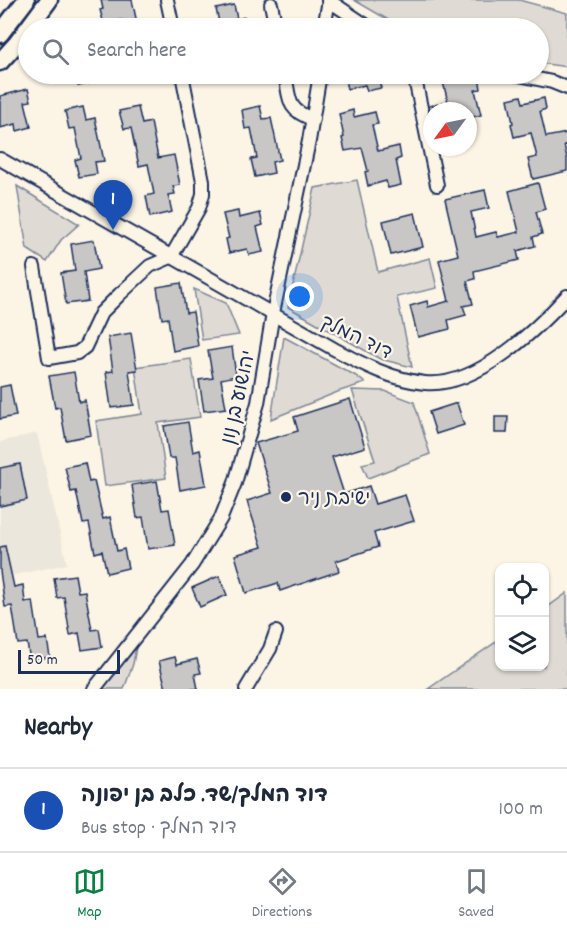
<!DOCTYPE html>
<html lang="en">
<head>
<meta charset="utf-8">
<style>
	:root { --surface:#fff; --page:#f6f6f7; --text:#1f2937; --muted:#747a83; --line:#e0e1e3; --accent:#0b8043 }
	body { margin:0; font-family:Dekko,"Playpen Sans Hebrew",sans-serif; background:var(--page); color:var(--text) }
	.controls { position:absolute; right:18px; bottom:18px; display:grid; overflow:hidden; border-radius:12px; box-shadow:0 2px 4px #0004 }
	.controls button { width:54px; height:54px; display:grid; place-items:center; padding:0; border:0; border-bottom:2px solid var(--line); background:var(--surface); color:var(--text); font:30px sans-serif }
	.compass { position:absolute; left:423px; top:102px; width:54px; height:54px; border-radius:50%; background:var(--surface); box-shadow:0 2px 4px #0004; rotate:237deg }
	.scale { position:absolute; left:18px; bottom:15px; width:102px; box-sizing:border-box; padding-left:6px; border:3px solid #1b2f5e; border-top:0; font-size:16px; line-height:21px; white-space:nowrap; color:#1b2f5e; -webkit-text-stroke:4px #fcf5e5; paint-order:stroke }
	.you { position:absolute; left:300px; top:297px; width:21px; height:21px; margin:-15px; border:4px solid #fff; border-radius:50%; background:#1a73e8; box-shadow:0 0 0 9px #1a73e833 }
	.badge { display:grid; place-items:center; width:39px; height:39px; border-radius:50%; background:var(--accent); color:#fff; font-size:20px; font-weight:700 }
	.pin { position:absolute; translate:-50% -50px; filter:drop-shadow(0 2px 3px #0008) }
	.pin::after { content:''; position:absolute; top:32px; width:21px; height:18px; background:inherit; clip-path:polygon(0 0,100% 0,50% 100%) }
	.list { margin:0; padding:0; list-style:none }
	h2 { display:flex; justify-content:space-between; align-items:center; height:78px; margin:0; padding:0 24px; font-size:26px }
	h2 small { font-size:20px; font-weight:400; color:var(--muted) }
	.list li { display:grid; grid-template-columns:39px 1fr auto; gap:18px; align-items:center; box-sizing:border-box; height:84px; padding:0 24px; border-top:2px solid var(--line) }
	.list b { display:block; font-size:22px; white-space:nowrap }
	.list p { margin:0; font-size:20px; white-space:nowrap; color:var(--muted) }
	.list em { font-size:20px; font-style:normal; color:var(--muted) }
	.icon { flex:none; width:33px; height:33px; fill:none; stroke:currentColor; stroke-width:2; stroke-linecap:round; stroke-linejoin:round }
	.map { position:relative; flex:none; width:567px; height:689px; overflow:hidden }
	.search { position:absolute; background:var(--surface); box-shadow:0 2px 4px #0004; left:18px; right:18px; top:18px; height:66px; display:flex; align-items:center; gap:15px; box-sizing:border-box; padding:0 21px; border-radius:33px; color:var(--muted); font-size:22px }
	.sheet { height:162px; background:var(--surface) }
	nav { display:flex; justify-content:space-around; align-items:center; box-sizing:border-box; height:84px; border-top:2px solid var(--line); background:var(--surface); font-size:16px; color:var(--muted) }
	nav a { display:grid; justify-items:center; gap:3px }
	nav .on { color:var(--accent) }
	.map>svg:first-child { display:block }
	.built { fill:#ece7dc }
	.green { fill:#dfdbd4; stroke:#7d8599; stroke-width:1.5 }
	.building { fill:#c8c7c6; stroke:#1b2f5e; stroke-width:1.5 }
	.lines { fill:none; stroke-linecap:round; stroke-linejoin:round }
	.street-casing { stroke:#1b2f5e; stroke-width:16 }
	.secondary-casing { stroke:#1b2f5e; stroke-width:21 }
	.street { stroke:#fcf5e5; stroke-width:12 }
	.secondary { stroke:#fcf5e5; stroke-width:16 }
	.poi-dot { fill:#1b2f5e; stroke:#fcf5e5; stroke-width:2 }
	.labels { text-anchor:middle; stroke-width:4.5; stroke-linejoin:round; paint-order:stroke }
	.street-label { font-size:20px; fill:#1b2f5e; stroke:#fcf5e5 }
	.poi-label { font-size:20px; fill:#1b2f5e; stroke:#fcf5e5; text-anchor:start }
</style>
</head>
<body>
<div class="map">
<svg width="567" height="689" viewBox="0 0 567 689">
	<rect width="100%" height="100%" fill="#fcf5e5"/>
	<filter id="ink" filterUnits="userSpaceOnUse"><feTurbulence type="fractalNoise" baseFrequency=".0167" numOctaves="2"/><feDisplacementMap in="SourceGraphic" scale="12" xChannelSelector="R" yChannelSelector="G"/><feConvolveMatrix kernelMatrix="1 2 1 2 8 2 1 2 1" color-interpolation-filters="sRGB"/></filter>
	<g filter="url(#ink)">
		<path class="built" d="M37 433 67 564 0 578V442Z"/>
		<g class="green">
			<path d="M354 0H519L567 13V67L539 63 538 28H402Z"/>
			<path d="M357 180 378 272 430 258 437 288 397 297 412 367 380 359 288 307 315 188Z"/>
			<path d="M17 186 79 224 61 240 47 262 27 249Z"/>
			<path d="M194 289 226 303 239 335 202 340Z"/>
			<path d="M284 337 356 376 365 383 340 391 271 419Z"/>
			<path d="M191 359 200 417 158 423 166 478 105 486 96 421 142 414 135 367Z"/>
			<path d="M352 390 385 391 414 402 430 454 368 478 362 464 375 461Z"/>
			<path d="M567 593V689H428L499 640 500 666H544L545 609Z"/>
			<path d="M136 647 133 664 124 689H102Z"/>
		</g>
		<g class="building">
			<path d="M101 0H132L137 23 123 26 122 20 104 24 100 10 103 9Z"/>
			<path d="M234 5 237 19 245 17 248 28H213V24L219 22 216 9Z"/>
			<path d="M75 74H114L115 78 78 86Z"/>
			<path d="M352 74H394V78L379 81 381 88 367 91 365 85 347 89 344 75Z"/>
			<path d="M456 75 458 82 479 77 481 89 475 90 481 115 468 118V111H430L429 106 448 102 442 78Z"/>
			<path d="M28 89 31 101 25 102 31 127 17 131 16 124 0 128V96Z"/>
			<path d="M521 96 523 103 544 98 546 109 540 111 546 137 567 133V145H564L567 158V171L533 179 528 159 537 157 531 133 514 137 511 124 513 123 508 99Z"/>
			<path d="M260 106 263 119 271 118 280 160 272 162 274 173 255 177 251 159 257 158 251 128 245 129 242 110Z"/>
			<path d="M83 107 86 120 95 118 104 161 95 162 97 174 79 177 75 160 81 158 75 128 69 129 65 111Z"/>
			<path d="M138 107 142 124 151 122 158 158 174 155 180 185 173 186 175 194 168 195 172 212 150 217 146 196 154 194 148 164 139 166 131 128 124 129 119 111Z"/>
			<path d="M353 110 354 117 375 112 378 124 372 125 378 151 399 146 401 158 396 160 401 185 388 188 386 181 368 186 365 172 368 171 362 148 345 151 342 138 344 137 339 114Z"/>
			<path d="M538 183 545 209 536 212 542 234 533 237 535 246 517 251 519 260 474 271 475 279 467 281 473 304 463 306 466 315 448 320 450 329 418 337 410 306 427 301 428 307 449 301 439 260 458 255 445 199 485 190 489 208 471 212 476 237 496 232 498 237 519 232 509 191Z"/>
			<path d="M238 211 239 218 260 213 263 225 257 227 263 252 249 255 247 249 229 253 226 239 229 238 223 214Z"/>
			<path d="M415 213 423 247 391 255 383 221Z"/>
			<path d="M94 240 99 269 84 272 88 301 66 304 61 273 75 271 71 244Z"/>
			<path d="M181 283 186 313 193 312 198 346 173 351 168 318 162 319 157 287Z"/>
			<path d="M131 333 137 370 129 371 134 405 111 408 106 372 113 371 108 337Z"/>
			<path d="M232 347 236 376 221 379 226 408 204 411 199 380 213 378 208 351Z"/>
			<path d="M74 372 79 402 85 400 91 435 66 440 60 407 55 408 49 376Z"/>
			<path d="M10 385 16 416 0 419V387Z"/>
			<path d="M350 399 365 447 332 457 344 494 369 486 375 504 405 495 414 521 374 533 378 547 336 561 339 571 280 591 278 583 246 593 235 555 262 547 247 501 272 493 256 443 298 431 294 417Z"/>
			<path d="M457 403 464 425 436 434 429 412Z"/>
			<path d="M495 417H508L507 433H495Z"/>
			<path d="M188 422 193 452 200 450 206 485 180 490 175 458H169L164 426Z"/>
			<path d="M85 463 89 482 94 481 103 519 110 517 117 551 124 549 128 568 107 573 102 551 95 553 89 523 83 524 76 491 71 492 65 467Z"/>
			<path d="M20 464 27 500 0 506V468Z"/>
			<path d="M157 481 162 510 169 509 175 545 148 549 143 517 137 518 132 485Z"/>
			<path d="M5 546 14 587 23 585 25 602 33 601 39 640 47 639 50 657 30 660 27 643 18 644 12 606 5 607 0 571V547Z"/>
			<path d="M75 575 78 592 85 591 92 630 99 629 102 647 82 650 79 633 70 635 64 597 57 598 54 578Z"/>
			<path d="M219 576 227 595 200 607 192 588Z"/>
			<path d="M175 657 177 664 197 659 201 673 195 674 198 689H166L159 661Z"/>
		</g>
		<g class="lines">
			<g class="street-casing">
				<g id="street">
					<path d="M167 0 173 28"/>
					<path d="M328 0 370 28"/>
					<path d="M271 4 276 28"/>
					<path d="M324 28 329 0"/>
					<path d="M285 74C290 99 286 110 313 119"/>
					<path d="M414 74 437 185"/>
					<path d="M514 74 552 82 567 88"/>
					<path d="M0 159 334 349C362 364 393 380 425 383 476 388 536 330 567 296"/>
					<path d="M34 267 49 358 77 353 85 347 101 313 120 294 150 266 171 257 199 208 203 194V181L182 74"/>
					<path d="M94 689 192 565 221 518 235 483 258 403 273 313 309 141 320 74"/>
					<path d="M246 689 270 649 276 632"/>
				</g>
			</g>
			<g class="secondary-casing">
				<g id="secondary">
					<path d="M0 34 26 0"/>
					<path d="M0 62 17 43 49 0"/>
				</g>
			</g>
			<use href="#street" class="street"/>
			<use href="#secondary" class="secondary"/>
		</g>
	</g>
	<circle class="poi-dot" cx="286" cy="497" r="6"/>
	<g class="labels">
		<g class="street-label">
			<text transform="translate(357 336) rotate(26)" y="7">דוד המלך</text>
			<text transform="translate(237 397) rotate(-77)" y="7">יהושוע בן נון</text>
		</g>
		<g class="poi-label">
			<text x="298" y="504">ישיבת ניר</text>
		</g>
	</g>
</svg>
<div class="controls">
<button><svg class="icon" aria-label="locate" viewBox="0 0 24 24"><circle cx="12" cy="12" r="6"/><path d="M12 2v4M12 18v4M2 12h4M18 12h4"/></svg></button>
<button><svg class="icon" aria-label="layers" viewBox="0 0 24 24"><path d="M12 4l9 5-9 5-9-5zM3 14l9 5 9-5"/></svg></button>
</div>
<svg class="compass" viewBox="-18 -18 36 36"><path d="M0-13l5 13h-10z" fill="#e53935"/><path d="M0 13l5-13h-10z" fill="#747a83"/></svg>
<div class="scale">50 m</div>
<div class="you"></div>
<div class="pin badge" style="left:113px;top:230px;background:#1a4fb4">1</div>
<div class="search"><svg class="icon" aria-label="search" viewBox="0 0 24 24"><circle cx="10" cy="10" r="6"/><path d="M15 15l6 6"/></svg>Search here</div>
</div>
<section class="sheet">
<h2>Nearby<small></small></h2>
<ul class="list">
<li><span class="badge" style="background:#1a4fb4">1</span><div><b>דוד המלך/שד. כלב בן יפונה</b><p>Bus stop · דוד המלך</p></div><em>100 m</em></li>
</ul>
</section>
<nav>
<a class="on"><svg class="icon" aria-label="map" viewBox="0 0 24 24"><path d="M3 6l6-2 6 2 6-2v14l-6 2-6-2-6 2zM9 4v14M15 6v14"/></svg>Map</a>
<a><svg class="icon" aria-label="directions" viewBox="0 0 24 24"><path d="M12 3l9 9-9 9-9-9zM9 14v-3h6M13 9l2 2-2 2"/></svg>Directions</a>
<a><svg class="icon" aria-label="saved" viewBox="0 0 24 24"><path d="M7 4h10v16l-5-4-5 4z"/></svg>Saved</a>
</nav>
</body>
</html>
